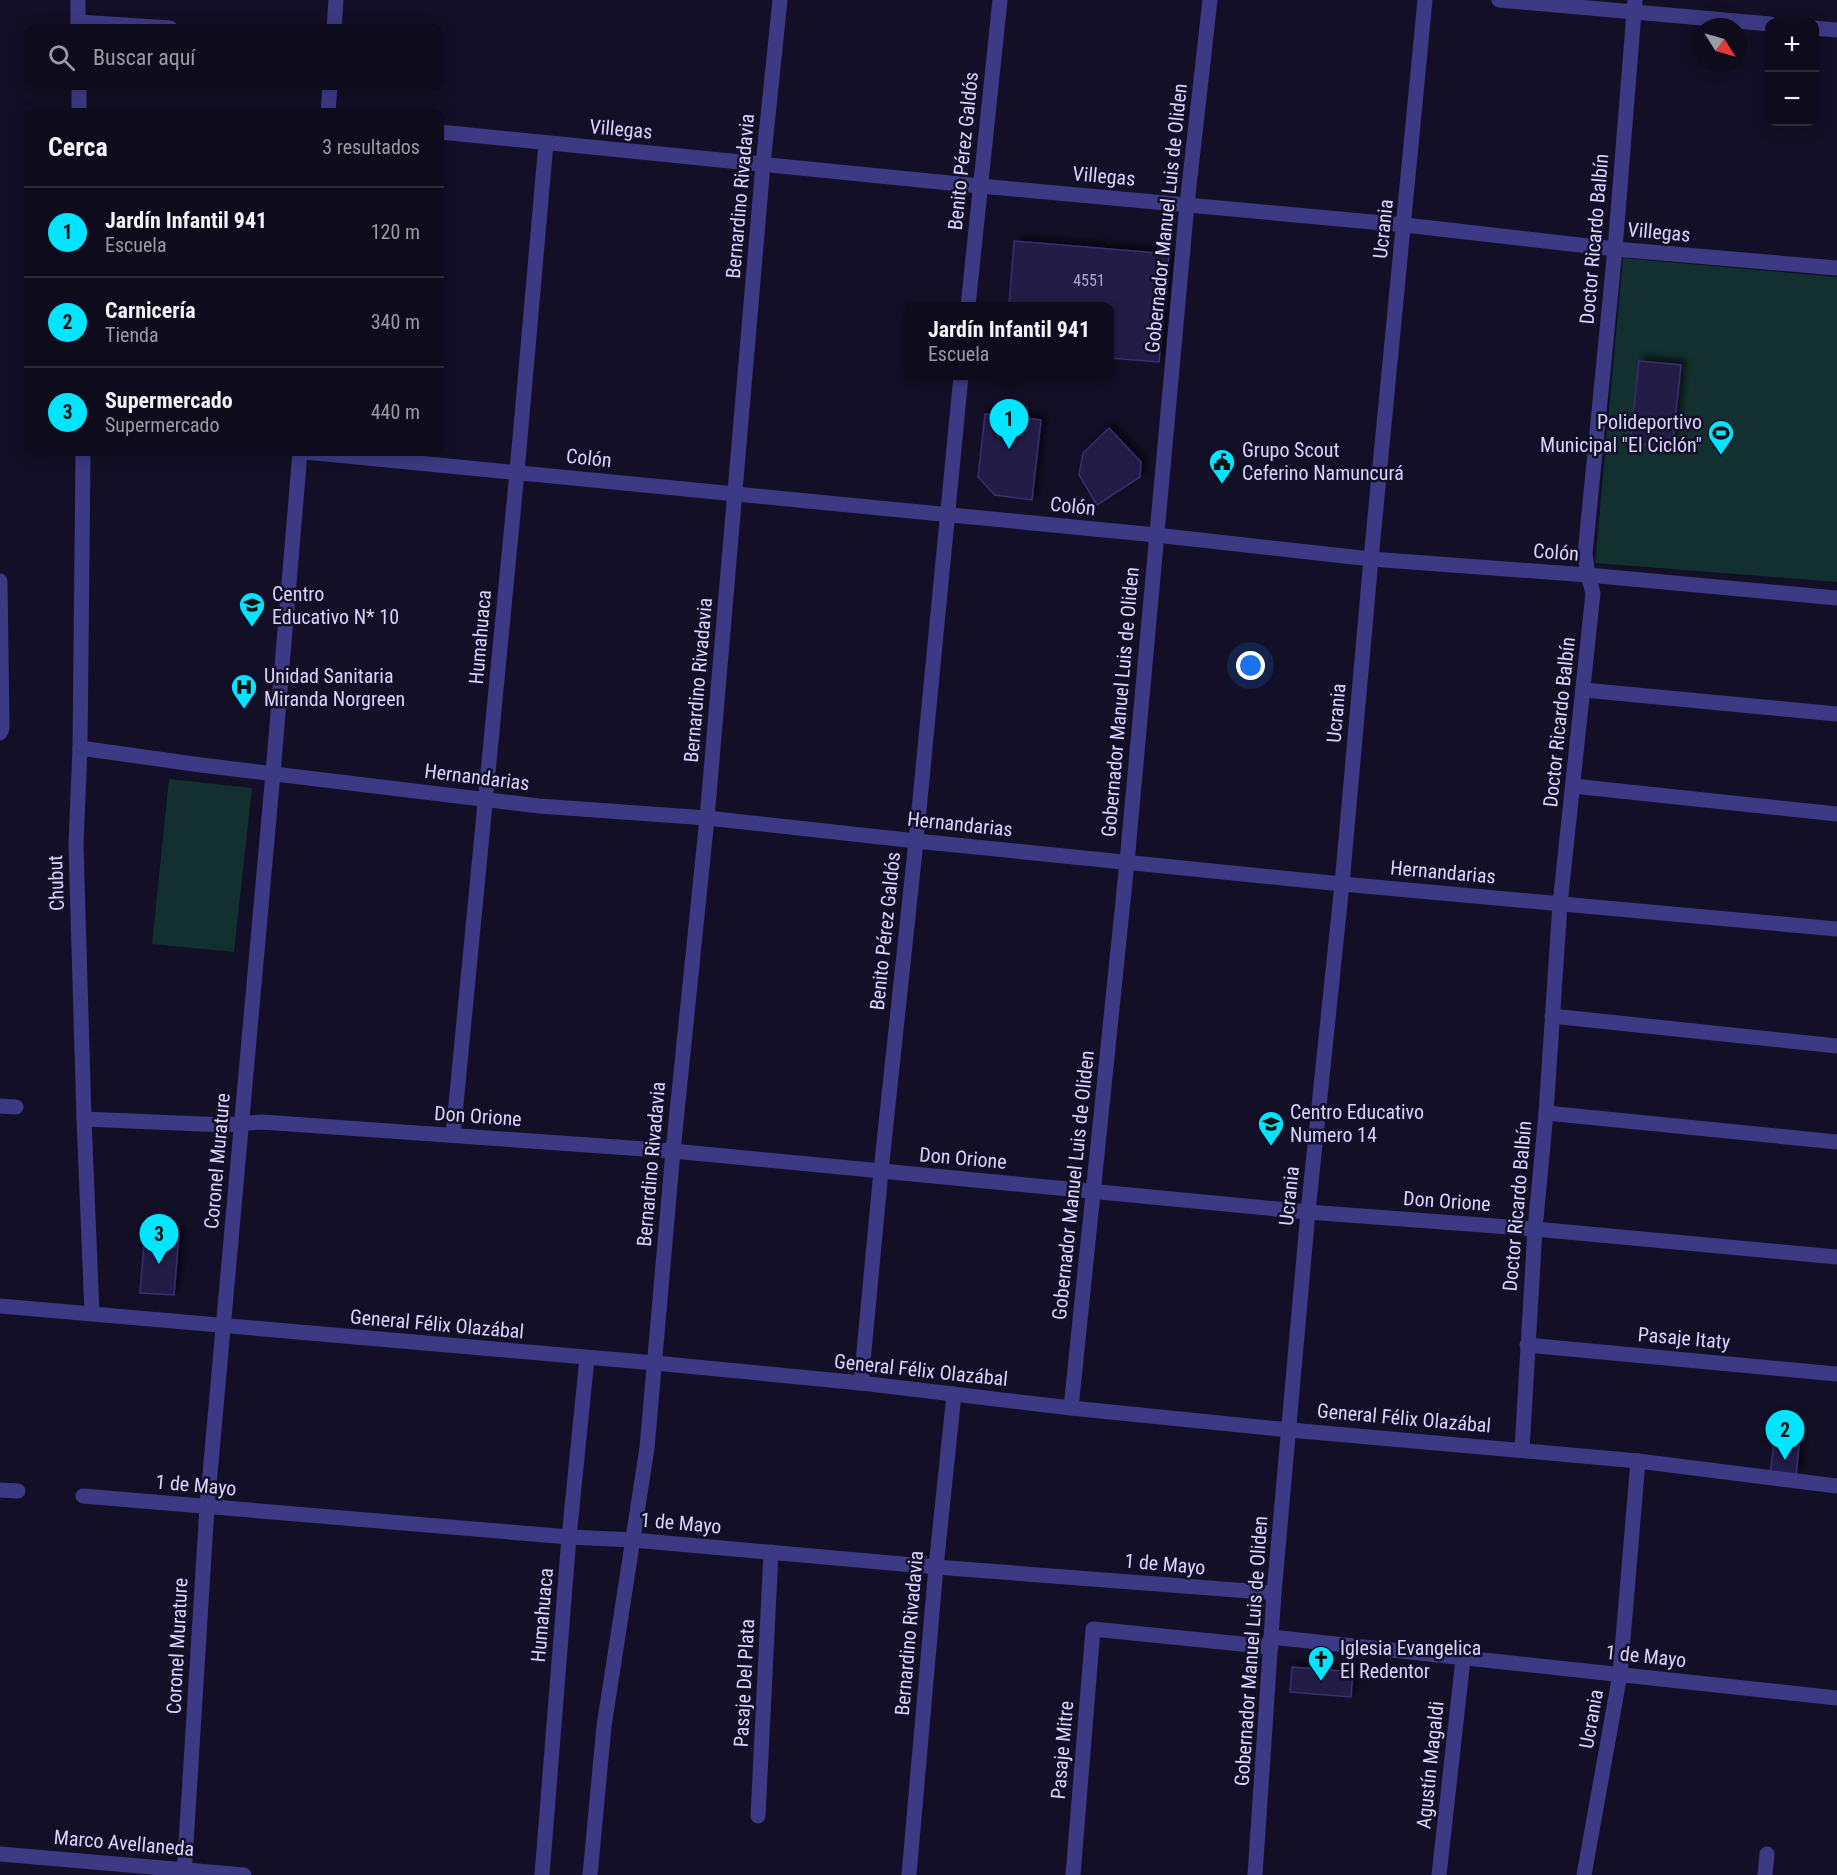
<!DOCTYPE html>
<html lang="es">
<head>
<meta charset="utf-8">
<style>
	:root { --surface:#0e0b1c; --page:#1c1929; --text:#f1f3f6; --muted:#9b9ba3; --line:#2e2b3b; --accent:#00e5ff }
	body { margin:0; font-family:"Roboto Condensed",sans-serif; background:var(--page); color:var(--text) }
	.controls { position:absolute; right:18px; top:18px; display:grid; overflow:hidden; border-radius:12px; box-shadow:0 3px 15px #0003 }
	.controls button { width:54px; height:54px; display:grid; place-items:center; padding:0; border:0; border-bottom:2px solid var(--line); background:var(--surface); color:var(--text); font:30px sans-serif }
	.compass { position:absolute; left:1693px; top:18px; width:54px; height:54px; border-radius:50%; background:var(--surface); box-shadow:0 3px 15px #0003; rotate:127deg }
	.you { position:absolute; left:1251px; top:666px; width:21px; height:21px; margin:-15px; border:4px solid #fff; border-radius:50%; background:#1a73e8; box-shadow:0 0 0 9px #1a73e833 }
	.badge { display:grid; place-items:center; width:39px; height:39px; border-radius:50%; background:var(--accent); color:#111; font-size:20px; font-weight:700 }
	.pin { position:absolute; translate:-50% -50px; filter:drop-shadow(0 2px 3px #0008) }
	.pin::after { content:''; position:absolute; top:32px; width:21px; height:18px; background:inherit; clip-path:polygon(0 0,100% 0,50% 100%) }
	.popup { position:absolute; left:904px; top:302px; width:210px; height:78px; box-sizing:border-box; display:grid; place-content:center; border-radius:12px; background:var(--surface); filter:drop-shadow(0 2px 4px #0005); font-size:20px; white-space:nowrap; color:var(--muted) }
	.popup b { font-size:22px; color:var(--text) }
	.popup::after { content:''; position:absolute; left:50%; top:100%; margin-left:-12px; border:12px solid transparent; border-top-color:var(--surface) }
	.list { margin:0; padding:0; list-style:none }
	h2 { display:flex; justify-content:space-between; align-items:center; height:78px; margin:0; padding:0 24px; font-size:26px }
	h2 small { font-size:20px; font-weight:400; color:var(--muted) }
	.list li { display:grid; grid-template-columns:39px 1fr auto; gap:18px; align-items:center; box-sizing:border-box; height:90px; padding:0 24px; border-top:2px solid var(--line) }
	.list b { display:block; font-size:22px; white-space:nowrap }
	.list p { margin:0; font-size:20px; white-space:nowrap; color:var(--muted) }
	.list em { font-size:20px; font-style:normal; color:var(--muted) }
	.icon { flex:none; width:33px; height:33px; fill:none; stroke:currentColor; stroke-width:2; stroke-linecap:round; stroke-linejoin:round }
	.map { position:relative; flex:none; width:1837px; height:1875px; overflow:hidden }
	.search { position:absolute; background:var(--surface); box-shadow:0 3px 15px #0003; left:24px; top:24px; width:420px; height:66px; display:flex; align-items:center; gap:15px; box-sizing:border-box; padding:0 21px; border-radius:12px; color:var(--muted); font-size:22px }
	.panel { position:absolute; background:var(--surface); box-shadow:0 3px 15px #0003; left:24px; top:108px; width:420px; height:348px; border-radius:12px }
	.map>svg:first-child { display:block }
	.green { fill:#12302f }
	.building { fill:#241b47; stroke:#3b2d73; stroke-width:1.5; filter:url(#shadow) }
	.lines { fill:none; stroke-linecap:round; stroke-linejoin:round }
	.minor { stroke:#3d3a85; stroke-width:15 }
	.labels { text-anchor:middle; stroke-width:5; stroke-linejoin:round; paint-order:stroke }
	.number-label { font-size:16px; fill:#aca6d1 }
	.street-label { font-size:20px; fill:#d9d4ff; stroke:#130f26 }
	.poi-label { font-size:20px; fill:#d9d4ff; stroke:#130f26; text-anchor:start }
</style>
</head>
<body>
<div class="map">
<svg width="1837" height="1875" viewBox="0 0 1837 1875">
	<defs>
		<filter id="shadow"><feDropShadow dx="5" dy="-5" stdDeviation="3" flood-color="#0009"/></filter>
	</defs>
	<rect width="100%" height="100%" fill="#130f26"/>
	<g class="green">
		<path d="M1623 258 1837 277V582L1595 563Z"/>
		<path d="M169 779 252 788 234 952 152 944Z"/>
	</g>
	<g class="building">
		<path d="M1014 241 1169 254 1159 362 1110 358V306H1009Z"/>
		<path d="M1639 361 1681 365 1672 447 1630 443Z"/>
		<path d="M985 414 1041 420 1032 500 995 495 978 477Z"/>
		<path d="M1109 428 1141 462 1140 477 1097 505 1079 475 1083 453Z"/>
		<path d="M145 1231 179 1234 174 1295 140 1293Z"/>
		<path d="M1774 1444 1799 1446 1796 1476 1770 1473Z"/>
		<path d="M1292 1667 1353 1672 1351 1697 1290 1692Z"/>
	</g>
	<g class="lines">
		<g class="minor">
			<path d="M78 0V28"/>
			<path d="M1499 0 1770 24"/>
			<path d="M78 22 170 28"/>
			<path d="M334 28 336 0"/>
			<path d="M1814 28 1837 30"/>
			<path d="M79 86V112"/>
			<path d="M328 112 330 86"/>
			<path d="M440 132 980 186 1405 225 1615 249 1837 268"/>
			<path d="M968 306 1000 0"/>
			<path d="M83 452 80 748 76 845 84 1119 92 1313"/>
			<path d="M305 452 1156 535 1371 559 1588 575 1837 598"/>
			<path d="M0 581 2 728 0 733"/>
			<path d="M1584 690 1837 714"/>
			<path d="M80 748 201 765 539 806 707 818 916 841 1342 884 1837 929"/>
			<path d="M1573 786 1837 814"/>
			<path d="M1552 1016 1837 1046"/>
			<path d="M0 1106 16 1107"/>
			<path d="M1546 1113 1837 1142"/>
			<path d="M84 1119 225 1125 262 1122 673 1151 1308 1212 1535 1229 1837 1257"/>
			<path d="M453 1135 517 472 546 143"/>
			<path d="M0 1306 655 1363 861 1383 1071 1408 1290 1430 1638 1461 1837 1486"/>
			<path d="M1527 1345 1837 1374"/>
			<path d="M861 1383 881 1171 916 841 961 376"/>
			<path d="M1071 1408 1127 862 1187 204 1210 0"/>
			<path d="M1522 1449 1535 1229 1546 1113 1560 904 1593 593 1588 575 1585 554 1615 249 1635 0"/>
			<path d="M0 1490 18 1491"/>
			<path d="M83 1496 569 1537 633 1540 936 1567 1274 1593"/>
			<path d="M1271 1637C1460 1659 1649 1677 1837 1698"/>
			<path d="M758 1816 771 1552"/>
			<path d="M0 1854 244 1875"/>
			<path d="M184 1875 207 1507 273 773 300 452"/>
			<path d="M542 1875 569 1537 587 1358"/>
			<path d="M590 1875 604 1726 647 1448 673 1151 707 818 763 164 780 0"/>
			<path d="M909 1875 936 1567 954 1394"/>
			<path d="M1073 1875 1093 1629 1271 1647"/>
			<path d="M1255 1875 1274 1593 1308 1212 1342 884 1371 559 1425 0"/>
			<path d="M1439 1875 1463 1659"/>
			<path d="M1584 1875 1620 1674 1638 1461"/>
			<path d="M1765 1875 1767 1854"/>
		</g>
	</g>
	<defs>
		<g id="stadium-pin" transform="scale(1.35)"><path d="M0 17L-7.5 6A9.5 9.5 0 1 1 7.5 6Z" fill="#00e5ff" stroke="#130f26"/><path d="M0-5a6.5 5 0 1 0 0 10a6.5 5 0 1 0 0-10ZM-3.5-1.8h7v3.6h-7Z" fill="#111"/></g>
		<g id="civic-pin" transform="scale(1.35)"><path d="M0 17L-7.5 6A9.5 9.5 0 1 1 7.5 6Z" fill="#00e5ff" stroke="#130f26"/><path d="M-.6-6.5H3V-4.5H.6V-3L4-1V1h2V6H-6V1h2V-1L-.6-3ZM-1.2 2.5V6h2.4V2.5Z" fill="#111"/></g>
		<g id="school-pin" transform="scale(1.35)"><path d="M0 17L-7.5 6A9.5 9.5 0 1 1 7.5 6Z" fill="#00e5ff" stroke="#130f26"/><path d="M0-5L7-2L0 1L-7-2ZM-4 1L0 2.5L4 1V4Q0 6-4 4Z" fill="#111"/></g>
		<g id="hospital-pin" transform="scale(1.35)"><path d="M0 17L-7.5 6A9.5 9.5 0 1 1 7.5 6Z" fill="#00e5ff" stroke="#130f26"/><path d="M-5-5h3v3.5h4V-5h3V5h-3V1.5h-4V5h-3Z" fill="#111"/></g>
		<g id="church-pin" transform="scale(1.35)"><path d="M0 17L-7.5 6A9.5 9.5 0 1 1 7.5 6Z" fill="#00e5ff" stroke="#130f26"/><path d="M-1.2-6h2.4v3.5h3.3v2.4h-3.3V6h-2.4V-.1h-3.3v-2.4h3.3Z" fill="#111"/></g>
	</defs>
	<g fill-rule="evenodd">
		<use href="#stadium-pin" x="1721" y="433"/>
		<use href="#civic-pin" x="1222" y="462"/>
		<use href="#school-pin" x="252" y="605"/>
		<use href="#hospital-pin" x="244" y="687"/>
		<use href="#school-pin" x="1271" y="1124"/>
		<use href="#church-pin" x="1321" y="1659"/>
	</g>
	<g class="labels">
		<g class="number-label">
			<text x="1089" y="286">4551</text>
		</g>
		<g class="street-label">
			<text transform="translate(621 129) rotate(5)" y="7">Villegas</text>
			<text transform="translate(963 151) rotate(-84)" y="7">Benito Pérez Galdós</text>
			<text transform="translate(1104 176) rotate(5)" y="7">Villegas</text>
			<text transform="translate(740 196) rotate(-85)" y="7">Bernardino Rivadavia</text>
			<text transform="translate(1166 218) rotate(-84)" y="7">Gobernador Manuel Luis de Oliden</text>
			<text transform="translate(1383 229) rotate(-84)" y="7">Ucrania</text>
			<text transform="translate(1659 232) rotate(5)" y="7">Villegas</text>
			<text transform="translate(1594 239) rotate(-85)" y="7">Doctor Ricardo Balbín</text>
			<text transform="translate(589 458) rotate(6)" y="7">Colón</text>
			<text transform="translate(1073 506) rotate(6)" y="7">Colón</text>
			<text transform="translate(1556 552) rotate(4)" y="7">Colón</text>
			<text transform="translate(480 637) rotate(-85)" y="7">Humahuaca</text>
			<text transform="translate(698 680) rotate(-85)" y="7">Bernardino Rivadavia</text>
			<text transform="translate(1120 702) rotate(-85)" y="7">Gobernador Manuel Luis de Oliden</text>
			<text transform="translate(1336 713) rotate(-85)" y="7">Ucrania</text>
			<text transform="translate(1559 722) rotate(-84)" y="7">Doctor Ricardo Balbín</text>
			<text transform="translate(477 777) rotate(7)" y="7">Hernandarias</text>
			<text transform="translate(960 824) rotate(6)" y="7">Hernandarias</text>
			<text transform="translate(1443 872) rotate(5)" y="7">Hernandarias</text>
			<text transform="translate(56 883) rotate(-92)" y="7">Chubut</text>
			<text transform="translate(885 931) rotate(-84)" y="7">Benito Pérez Galdós</text>
			<text transform="translate(478 1116) rotate(4)" y="7">Don Orione</text>
			<text transform="translate(963 1158) rotate(5)" y="7">Don Orione</text>
			<text transform="translate(217 1161) rotate(-85)" y="7">Coronel Murature</text>
			<text transform="translate(651 1164) rotate(-85)" y="7">Bernardino Rivadavia</text>
			<text transform="translate(1073 1185) rotate(-84)" y="7">Gobernador Manuel Luis de Oliden</text>
			<text transform="translate(1289 1196) rotate(-84)" y="7">Ucrania</text>
			<text transform="translate(1447 1201) rotate(4)" y="7">Don Orione</text>
			<text transform="translate(1517 1206) rotate(-85)" y="7">Doctor Ricardo Balbín</text>
			<text transform="translate(437 1324) rotate(5)" y="7">General Félix Olazábal</text>
			<text transform="translate(1684 1338) rotate(5)" y="7">Pasaje Itaty</text>
			<text transform="translate(921 1370) rotate(6)" y="7">General Félix Olazábal</text>
			<text transform="translate(1404 1418) rotate(5)" y="7">General Félix Olazábal</text>
			<text transform="translate(196 1485) rotate(5)" y="7">1 de Mayo</text>
			<text transform="translate(681 1523) rotate(5)" y="7">1 de Mayo</text>
			<text transform="translate(1165 1564) rotate(5)" y="7">1 de Mayo</text>
			<text transform="translate(542 1615) rotate(-85)" y="7">Humahuaca</text>
			<text transform="translate(909 1633) rotate(-85)" y="7">Bernardino Rivadavia</text>
			<text transform="translate(177 1646) rotate(-87)" y="7">Coronel Murature</text>
			<text transform="translate(1251 1651) rotate(-86)" y="7">Gobernador Manuel Luis de Oliden</text>
			<text transform="translate(1646 1656) rotate(6)" y="7">1 de Mayo</text>
			<text transform="translate(744 1683) rotate(-87)" y="7">Pasaje Del Plata</text>
			<text transform="translate(1591 1719) rotate(-80)" y="7">Ucrania</text>
			<text transform="translate(1062 1750) rotate(-85)" y="7">Pasaje Mitre</text>
			<text transform="translate(1430 1765) rotate(-84)" y="7">Agustín Magaldi</text>
			<text transform="translate(124 1843) rotate(5)" y="7">Marco Avellaneda</text>
		</g>
		<g class="poi-label">
			<text x="1702" y="429" text-anchor="end">Polideportivo<tspan x="1702" dy="23">Municipal "El Ciclón"</tspan></text>
			<text x="1242" y="457">Grupo Scout<tspan x="1242" dy="23">Ceferino Namuncurá</tspan></text>
			<text x="272" y="601">Centro<tspan x="272" dy="23">Educativo N* 10</tspan></text>
			<text x="264" y="683">Unidad Sanitaria<tspan x="264" dy="23">Miranda Norgreen</tspan></text>
			<text x="1290" y="1119">Centro Educativo<tspan x="1290" dy="23">Numero 14</tspan></text>
			<text x="1340" y="1655">Iglesia Evangelica<tspan x="1340" dy="23">El Redentor</tspan></text>
		</g>
	</g>
</svg>
<div class="controls">
<button>+</button>
<button>−</button>
</div>
<svg class="compass" viewBox="-18 -18 36 36"><path d="M0-13l5 13h-10z" fill="#e53935"/><path d="M0 13l5-13h-10z" fill="#9b9ba3"/></svg>
<div class="you"></div>
<div class="pin badge" style="left:1009px;top:449px">1</div>
<div class="popup"><b>Jardín Infantil 941</b>Escuela</div>
<div class="pin badge" style="left:1785px;top:1460px">2</div>
<div class="pin badge" style="left:159px;top:1264px">3</div>
<div class="search"><svg class="icon" aria-label="search" viewBox="0 0 24 24"><circle cx="10" cy="10" r="6"/><path d="M15 15l6 6"/></svg>Buscar aquí</div>
<section class="panel">
<h2>Cerca<small>3 resultados</small></h2>
<ul class="list">
<li><span class="badge">1</span><div><b>Jardín Infantil 941</b><p>Escuela</p></div><em>120 m</em></li>
<li><span class="badge">2</span><div><b>Carnicería</b><p>Tienda</p></div><em>340 m</em></li>
<li><span class="badge">3</span><div><b>Supermercado</b><p>Supermercado</p></div><em>440 m</em></li>
</ul>
</section>
</div>
</body>
</html>
